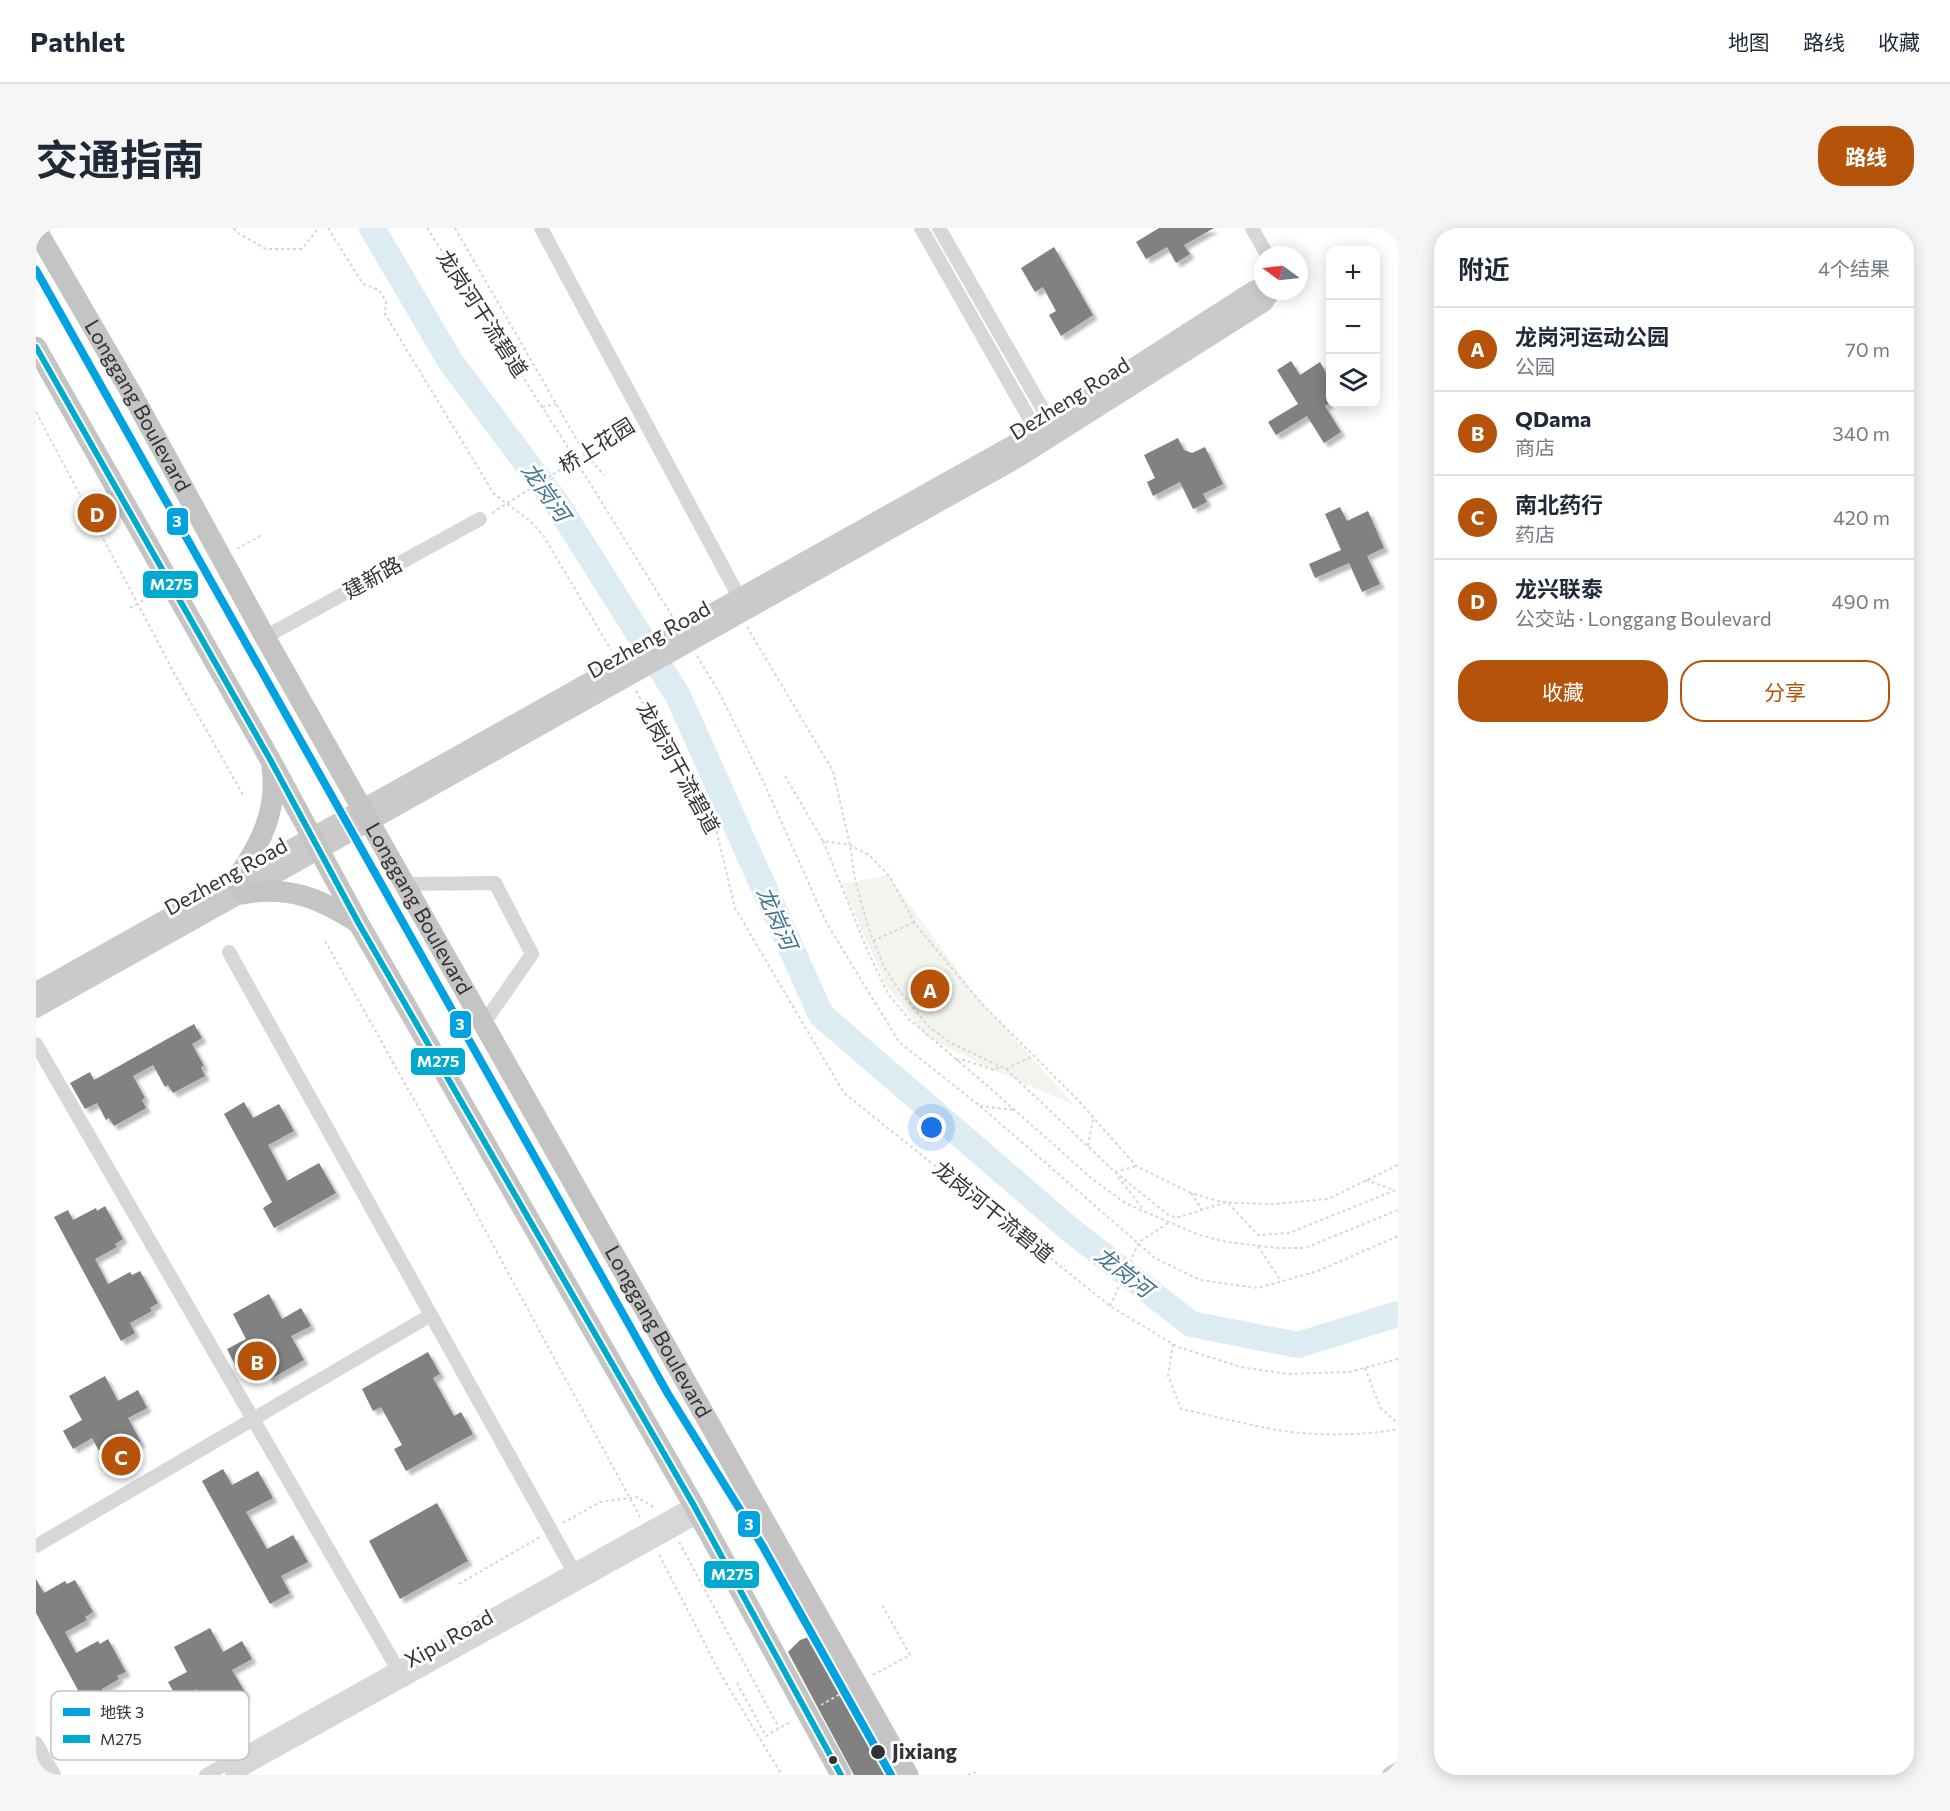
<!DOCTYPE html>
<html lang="zh">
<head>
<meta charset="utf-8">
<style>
	:root { --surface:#fff; --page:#f6f6f7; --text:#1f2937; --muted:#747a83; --line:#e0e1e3; --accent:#b45309 }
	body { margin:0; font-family:Commissioner,"Noto Sans SC",sans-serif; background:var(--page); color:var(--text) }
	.controls { position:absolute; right:18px; top:18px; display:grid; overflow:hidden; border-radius:12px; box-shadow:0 3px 15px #0003 }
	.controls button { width:54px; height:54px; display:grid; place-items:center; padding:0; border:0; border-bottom:2px solid var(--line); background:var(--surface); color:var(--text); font:30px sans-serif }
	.compass { position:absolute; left:1218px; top:18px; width:54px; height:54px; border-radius:50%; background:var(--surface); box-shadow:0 3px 15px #0003; rotate:285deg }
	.you { position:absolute; left:896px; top:900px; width:21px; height:21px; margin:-15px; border:4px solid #fff; border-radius:50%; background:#1a73e8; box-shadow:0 0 0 9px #1a73e833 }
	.badge { display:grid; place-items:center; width:39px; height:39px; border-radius:50%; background:var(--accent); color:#fff; font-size:20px; font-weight:700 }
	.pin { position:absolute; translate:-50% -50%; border:3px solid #fff; box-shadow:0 2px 6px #0006 }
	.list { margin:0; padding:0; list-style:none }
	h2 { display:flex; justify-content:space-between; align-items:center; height:78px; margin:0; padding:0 24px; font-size:26px }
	h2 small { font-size:20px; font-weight:400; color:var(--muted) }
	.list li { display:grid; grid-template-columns:39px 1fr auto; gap:18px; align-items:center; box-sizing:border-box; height:84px; padding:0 24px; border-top:2px solid var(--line) }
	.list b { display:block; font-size:22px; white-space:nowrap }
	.list p { margin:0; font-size:20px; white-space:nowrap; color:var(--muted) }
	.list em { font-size:20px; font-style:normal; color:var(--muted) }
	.actions { display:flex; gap:12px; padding:18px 24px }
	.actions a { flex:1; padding:14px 0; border:2px solid var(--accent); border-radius:24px; text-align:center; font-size:21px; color:var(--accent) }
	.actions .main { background:var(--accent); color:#fff }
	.icon { flex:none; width:33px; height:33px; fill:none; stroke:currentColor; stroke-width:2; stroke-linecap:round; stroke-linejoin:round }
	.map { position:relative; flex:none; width:1362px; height:1547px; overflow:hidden; border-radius:24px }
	header { display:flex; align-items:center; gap:36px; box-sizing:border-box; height:84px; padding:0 30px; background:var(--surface); border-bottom:2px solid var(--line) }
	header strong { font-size:28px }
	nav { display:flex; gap:33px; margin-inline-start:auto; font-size:21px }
	.intro { display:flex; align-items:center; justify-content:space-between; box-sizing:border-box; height:144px; padding:0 36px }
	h1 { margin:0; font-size:42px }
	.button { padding:15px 27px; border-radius:24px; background:var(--accent); color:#fff; font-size:21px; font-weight:700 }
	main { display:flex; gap:36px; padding:0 36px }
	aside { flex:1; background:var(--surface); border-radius:24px; box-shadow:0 3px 15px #0003 }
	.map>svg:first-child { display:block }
	.green { fill:#f1f5ed }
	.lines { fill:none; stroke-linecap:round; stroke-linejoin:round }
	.river { stroke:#ddebf3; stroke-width:26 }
	.building { fill:#818181; filter:url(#shadow) }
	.path { stroke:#d6d6d6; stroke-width:2; stroke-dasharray:3 3; stroke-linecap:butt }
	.minor { stroke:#d7d7d7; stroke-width:14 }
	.major { stroke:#cacaca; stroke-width:18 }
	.highway { stroke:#c4c4c4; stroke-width:21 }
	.bus-1-casing { stroke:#fff; stroke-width:10 }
	.bus-1 { stroke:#00a9ce; stroke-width:6 }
	.metro-1-casing { stroke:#fff; stroke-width:12 }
	.metro-1 { stroke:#00a2e1; stroke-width:8 }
	.stop-dot { fill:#333; stroke:#fff; stroke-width:2 }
	.labels { text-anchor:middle; stroke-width:6; stroke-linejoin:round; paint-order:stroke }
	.street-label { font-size:21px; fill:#333; stroke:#fff }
	.stop-label { font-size:21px; font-weight:bold; fill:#333; stroke:#fff; text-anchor:start }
	.water-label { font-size:22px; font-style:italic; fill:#3f7597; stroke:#fff }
	.key { fill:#fff; stroke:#c2c2c2; stroke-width:1.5 }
	.key-label { font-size:16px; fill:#333 }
	.line-badge { stroke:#fff; stroke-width:2 }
	.badge-label { font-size:16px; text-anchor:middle; font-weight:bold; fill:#fff }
</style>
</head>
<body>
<header>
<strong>Pathlet</strong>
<nav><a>地图</a><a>路线</a><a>收藏</a></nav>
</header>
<div class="intro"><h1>交通指南</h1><a class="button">路线</a></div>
<main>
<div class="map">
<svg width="1362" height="1547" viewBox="0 0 1362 1547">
	<defs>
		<filter id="shadow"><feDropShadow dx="4.5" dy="4.5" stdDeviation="1.5" flood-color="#0004"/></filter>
	</defs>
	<rect width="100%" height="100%" fill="#fff"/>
	<path class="green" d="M852 647 937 764 1038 877 955 841 890 808 851 758 805 656Z"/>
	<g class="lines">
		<path class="river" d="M336 0 414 133 519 273 642 468 785 787 1037 1004 1155 1096 1262 1117 1362 1086"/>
	</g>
	<g class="building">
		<path d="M1123 0H1178L1148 17 1154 26 1140 35 1131 19 1110 31 1100 14Z"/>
		<path d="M1018 19 1057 87 1025 108 1013 87 1020 83 1007 59 999 64 985 40Z"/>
		<path d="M1255 133 1264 147 1284 134 1294 152V175L1289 178 1305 204 1288 215 1271 188 1240 207 1232 194 1262 176 1241 142Z"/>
		<path d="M1142 210 1148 222 1156 225 1169 219 1187 256 1167 266 1171 274 1157 281 1144 254 1117 268 1111 254 1119 250 1108 227Z"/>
		<path d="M1304 279 1311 293 1332 283 1348 320 1331 328 1344 356 1326 364 1313 335 1279 350 1273 336 1305 322 1289 286Z"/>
		<path d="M158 796 166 810 156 816 168 838 165 839 169 848 137 865 132 857 129 859 117 837 97 848 109 870 106 872 110 880 78 898 73 890 70 892 61 875 49 881 34 855 54 844 58 852Z"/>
		<path d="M208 874 217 890 243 876 258 903 232 917 251 953 283 935 300 965 238 1000 227 980 236 974 188 886Z"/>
		<path d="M69 978 87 1011 79 1016 81 1019 59 1031 72 1056 94 1044 96 1047 104 1043 122 1075 114 1080 116 1083 94 1095 99 1105 85 1113 18 989 32 982 37 992 60 980 61 983Z"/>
		<path d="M233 1066 246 1091 265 1080 275 1098 255 1108 268 1132 233 1152 220 1128 200 1139 191 1121 210 1111 197 1086Z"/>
		<path d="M392 1124 404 1146 397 1150 418 1188 425 1184 437 1206 370 1243 358 1221 366 1217 345 1179 337 1183 326 1161Z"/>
		<path d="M69 1148 82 1173 102 1162 111 1180 92 1190 105 1214 69 1234 56 1210 37 1221 27 1203 46 1192 33 1168Z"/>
		<path d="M187 1241 196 1257 222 1243 237 1270 210 1284 231 1321 257 1307 272 1334 245 1348 254 1365 234 1376 166 1253Z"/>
		<path d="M401 1275 432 1333 364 1371 333 1313Z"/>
		<path d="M0 1351 8 1365 29 1353 31 1356 39 1352 57 1384 49 1389 51 1392 29 1404 40 1425 62 1413 64 1416 72 1411 90 1444 81 1448 83 1451 66 1461 73 1473 46 1487 36 1468 43 1464 0 1385Z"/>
		<path d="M174 1400 187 1424 206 1413 216 1431 196 1442 210 1466 174 1485 161 1461 142 1472 132 1454 151 1444 138 1419Z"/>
		<path d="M778 1407 857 1547H818L752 1424 764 1412Z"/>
	</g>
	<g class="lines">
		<g class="path">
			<path d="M198 0 200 4 230 21H266L281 2 280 0"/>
			<path d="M292 0 327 56 343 62 350 73 349 86 458 266 494 293 507 307 575 422"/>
			<path d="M391 0 526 210 636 388"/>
			<path d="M419 0 549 226 568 247"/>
			<path d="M506 179 520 176"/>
			<path d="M0 184 142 452 207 567"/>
			<path d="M456 285 596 196"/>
			<path d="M201 321 227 306"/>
			<path d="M151 348 170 338"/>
			<path d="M94 380 120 365"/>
			<path d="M711 399 797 543 814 617 819 651 832 699 848 739 866 766 893 799 917 816 970 841 1079 944 1131 986 1140 990 1191 974 1222 1007 1253 1005 1362 961"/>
			<path d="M661 428 683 464 728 555 790 694 863 814 944 878 1119 1030 1164 1052 1222 1060 1282 1043 1362 1008"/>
			<path d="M600 463 680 601 699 680 808 865 1074 1078 1142 1119 1205 1139 1251 1146 1313 1144 1362 1131"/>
			<path d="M749 548 787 613 814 617 833 627 854 649 880 697 904 726 947 777 1041 871 1100 938 1155 965 1182 973 1198 975 1238 976 1292 971 1362 937"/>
			<path d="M787 613 833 726 853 767 873 791 954 860 1055 950 1089 975 1163 1007 1191 1014 1242 1020H1269L1362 982"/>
			<path d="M289 713 395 902 604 1289"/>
			<path d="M837 713 878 694"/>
			<path d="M920 832H928L958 842 965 838"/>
			<path d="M970 841 997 828"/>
			<path d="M944 878 980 882"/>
			<path d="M1052 918 1057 891"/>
			<path d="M1079 944 1100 938"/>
			<path d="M1082 949 1108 982"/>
			<path d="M1330 952 1358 962"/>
			<path d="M1155 965 1166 982"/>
			<path d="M1222 1018 1245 1053"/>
			<path d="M1074 1078 1103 1014 1132 995"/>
			<path d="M1137 1116 1132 1148 1145 1181C1177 1188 1209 1196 1241 1202 1277 1208 1326 1208 1362 1201"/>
			<path d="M1329 1140 1344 1179 1362 1196"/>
			<path d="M527 1295 564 1274 601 1269 620 1281"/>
			<path d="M643 1314 743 1500"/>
			<path d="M623 1327 684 1445 746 1547"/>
			<path d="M423 1356 504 1309"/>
			<path d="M837 1447 874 1427 845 1375"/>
			<path d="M701 1455 730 1508 756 1493"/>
			<path d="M785 1477 806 1465"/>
			<path d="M932 1547 938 1544 940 1547"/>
		</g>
		<g class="minor">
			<path d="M505 0 703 369"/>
			<path d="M885 0 1004 209"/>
			<path d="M903 0 1017 199"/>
			<path d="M1216 0 1231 27"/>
			<path d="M229 409 444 291"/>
			<path d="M369 656 459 655 496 726 448 795"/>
			<path d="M193 724 537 1342"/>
			<path d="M0 816 368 1452"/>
			<path d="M0 1318 395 1087"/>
			<path d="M0 1515 18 1547"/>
			<path d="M0 1544 1 1547"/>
			<path d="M170 1547 657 1276"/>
			<path d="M196 1547 663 1288"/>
		</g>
		<g class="major">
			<path d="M0 763 977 216 1217 62 1227 58"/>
			<path d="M0 781 983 230 1228 75 1236 63"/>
			<path d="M1355 1547 1362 1543"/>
		</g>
		<g class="highway">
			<path id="s1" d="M0 1 97 168 229 409 872 1547"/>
			<path d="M0 119 235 533 323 696 657 1276 805 1547"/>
			<path d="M200 651C224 618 242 582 236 540"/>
			<path d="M206 666C252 657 283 670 321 694"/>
		</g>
		<g class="bus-1-casing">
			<path id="bus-1" d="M0 119 235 533 323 696 657 1276 805 1547"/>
		</g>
		<use href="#bus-1" class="bus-1"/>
		<g class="metro-1-casing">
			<path id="metro-1" d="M0 42 632 1166 726 1317 855 1547"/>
		</g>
		<use href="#metro-1" class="metro-1"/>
	</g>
	<g class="stop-dot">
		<circle cx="842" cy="1524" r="8"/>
		<circle cx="797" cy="1532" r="5"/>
	</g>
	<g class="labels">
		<g class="street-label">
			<text transform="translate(446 86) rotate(57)" y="7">龙岗河干流碧道</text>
			<text transform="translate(1034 171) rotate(-32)" y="7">Dezheng Road</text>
			<text dy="7" stroke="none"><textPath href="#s1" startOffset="204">Longgang Boulevard</textPath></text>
			<text transform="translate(561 218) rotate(-32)" y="7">桥上花园</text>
			<text transform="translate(337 350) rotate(-29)" y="7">建新路</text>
			<text transform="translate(613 412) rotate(-29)" y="7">Dezheng Road</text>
			<text transform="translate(642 540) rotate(61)" y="7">龙岗河干流碧道</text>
			<text transform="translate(190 649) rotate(-29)" y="7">Dezheng Road</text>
			<text dy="7" stroke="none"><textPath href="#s1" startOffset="780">Longgang Boulevard</textPath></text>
			<text transform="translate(957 984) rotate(39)" y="7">龙岗河干流碧道</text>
			<text dy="7" stroke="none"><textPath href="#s1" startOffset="1266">Longgang Boulevard</textPath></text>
			<text transform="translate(413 1411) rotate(-29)" y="7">Xipu Road</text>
		</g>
		<g class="stop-label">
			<text x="856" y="1531">Jixiang</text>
		</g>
		<g class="water-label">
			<text transform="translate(510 264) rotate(55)" y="8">龙岗河</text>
			<text transform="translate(741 690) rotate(66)" y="8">龙岗河</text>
			<text transform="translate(1088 1044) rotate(38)" y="8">龙岗河</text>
		</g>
	</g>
	<rect x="15" y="1463" width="198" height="69" rx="9" class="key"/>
	<rect x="27" y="1480" width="27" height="8" fill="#00a2e1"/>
	<rect x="27" y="1507" width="27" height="8" fill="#00a9ce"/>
	<g class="key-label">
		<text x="64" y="1490">地铁 3</text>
		<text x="64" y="1517">M275</text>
	</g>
	<g class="line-badge">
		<rect x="130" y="279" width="23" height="29" rx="6" fill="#00a2e1"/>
		<rect x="106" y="342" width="57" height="29" rx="6" fill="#00a9ce"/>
		<rect x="413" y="782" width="23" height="29" rx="6" fill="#00a2e1"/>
		<rect x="374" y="819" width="56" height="29" rx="6" fill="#00a9ce"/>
		<rect x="701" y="1282" width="24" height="28" rx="6" fill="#00a2e1"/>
		<rect x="667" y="1332" width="57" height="29" rx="6" fill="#00a9ce"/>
	</g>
	<g class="badge-label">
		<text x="141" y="299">3</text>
		<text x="135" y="362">M275</text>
		<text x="424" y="802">3</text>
		<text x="402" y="839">M275</text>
		<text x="713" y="1302">3</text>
		<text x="696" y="1352">M275</text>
	</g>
</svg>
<div class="controls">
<button>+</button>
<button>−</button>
<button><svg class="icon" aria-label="layers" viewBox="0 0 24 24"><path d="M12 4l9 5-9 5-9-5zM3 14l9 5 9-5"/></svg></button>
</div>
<svg class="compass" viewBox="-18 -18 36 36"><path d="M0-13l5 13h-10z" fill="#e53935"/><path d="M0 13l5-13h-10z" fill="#747a83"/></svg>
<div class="you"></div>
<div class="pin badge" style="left:894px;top:761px">A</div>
<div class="pin badge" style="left:221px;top:1133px">B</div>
<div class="pin badge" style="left:85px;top:1228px">C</div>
<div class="pin badge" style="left:61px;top:285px">D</div>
</div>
<aside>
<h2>附近<small>4个结果</small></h2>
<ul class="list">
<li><span class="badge">A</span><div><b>龙岗河运动公园</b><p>公园</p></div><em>70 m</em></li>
<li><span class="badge">B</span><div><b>QDama</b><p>商店</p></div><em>340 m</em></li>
<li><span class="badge">C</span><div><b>南北药行</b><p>药店</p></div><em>420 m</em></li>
<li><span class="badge">D</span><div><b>龙兴联泰</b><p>公交站 · Longgang Boulevard</p></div><em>490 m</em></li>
</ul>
<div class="actions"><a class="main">收藏</a><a>分享</a></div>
</aside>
</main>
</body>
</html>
